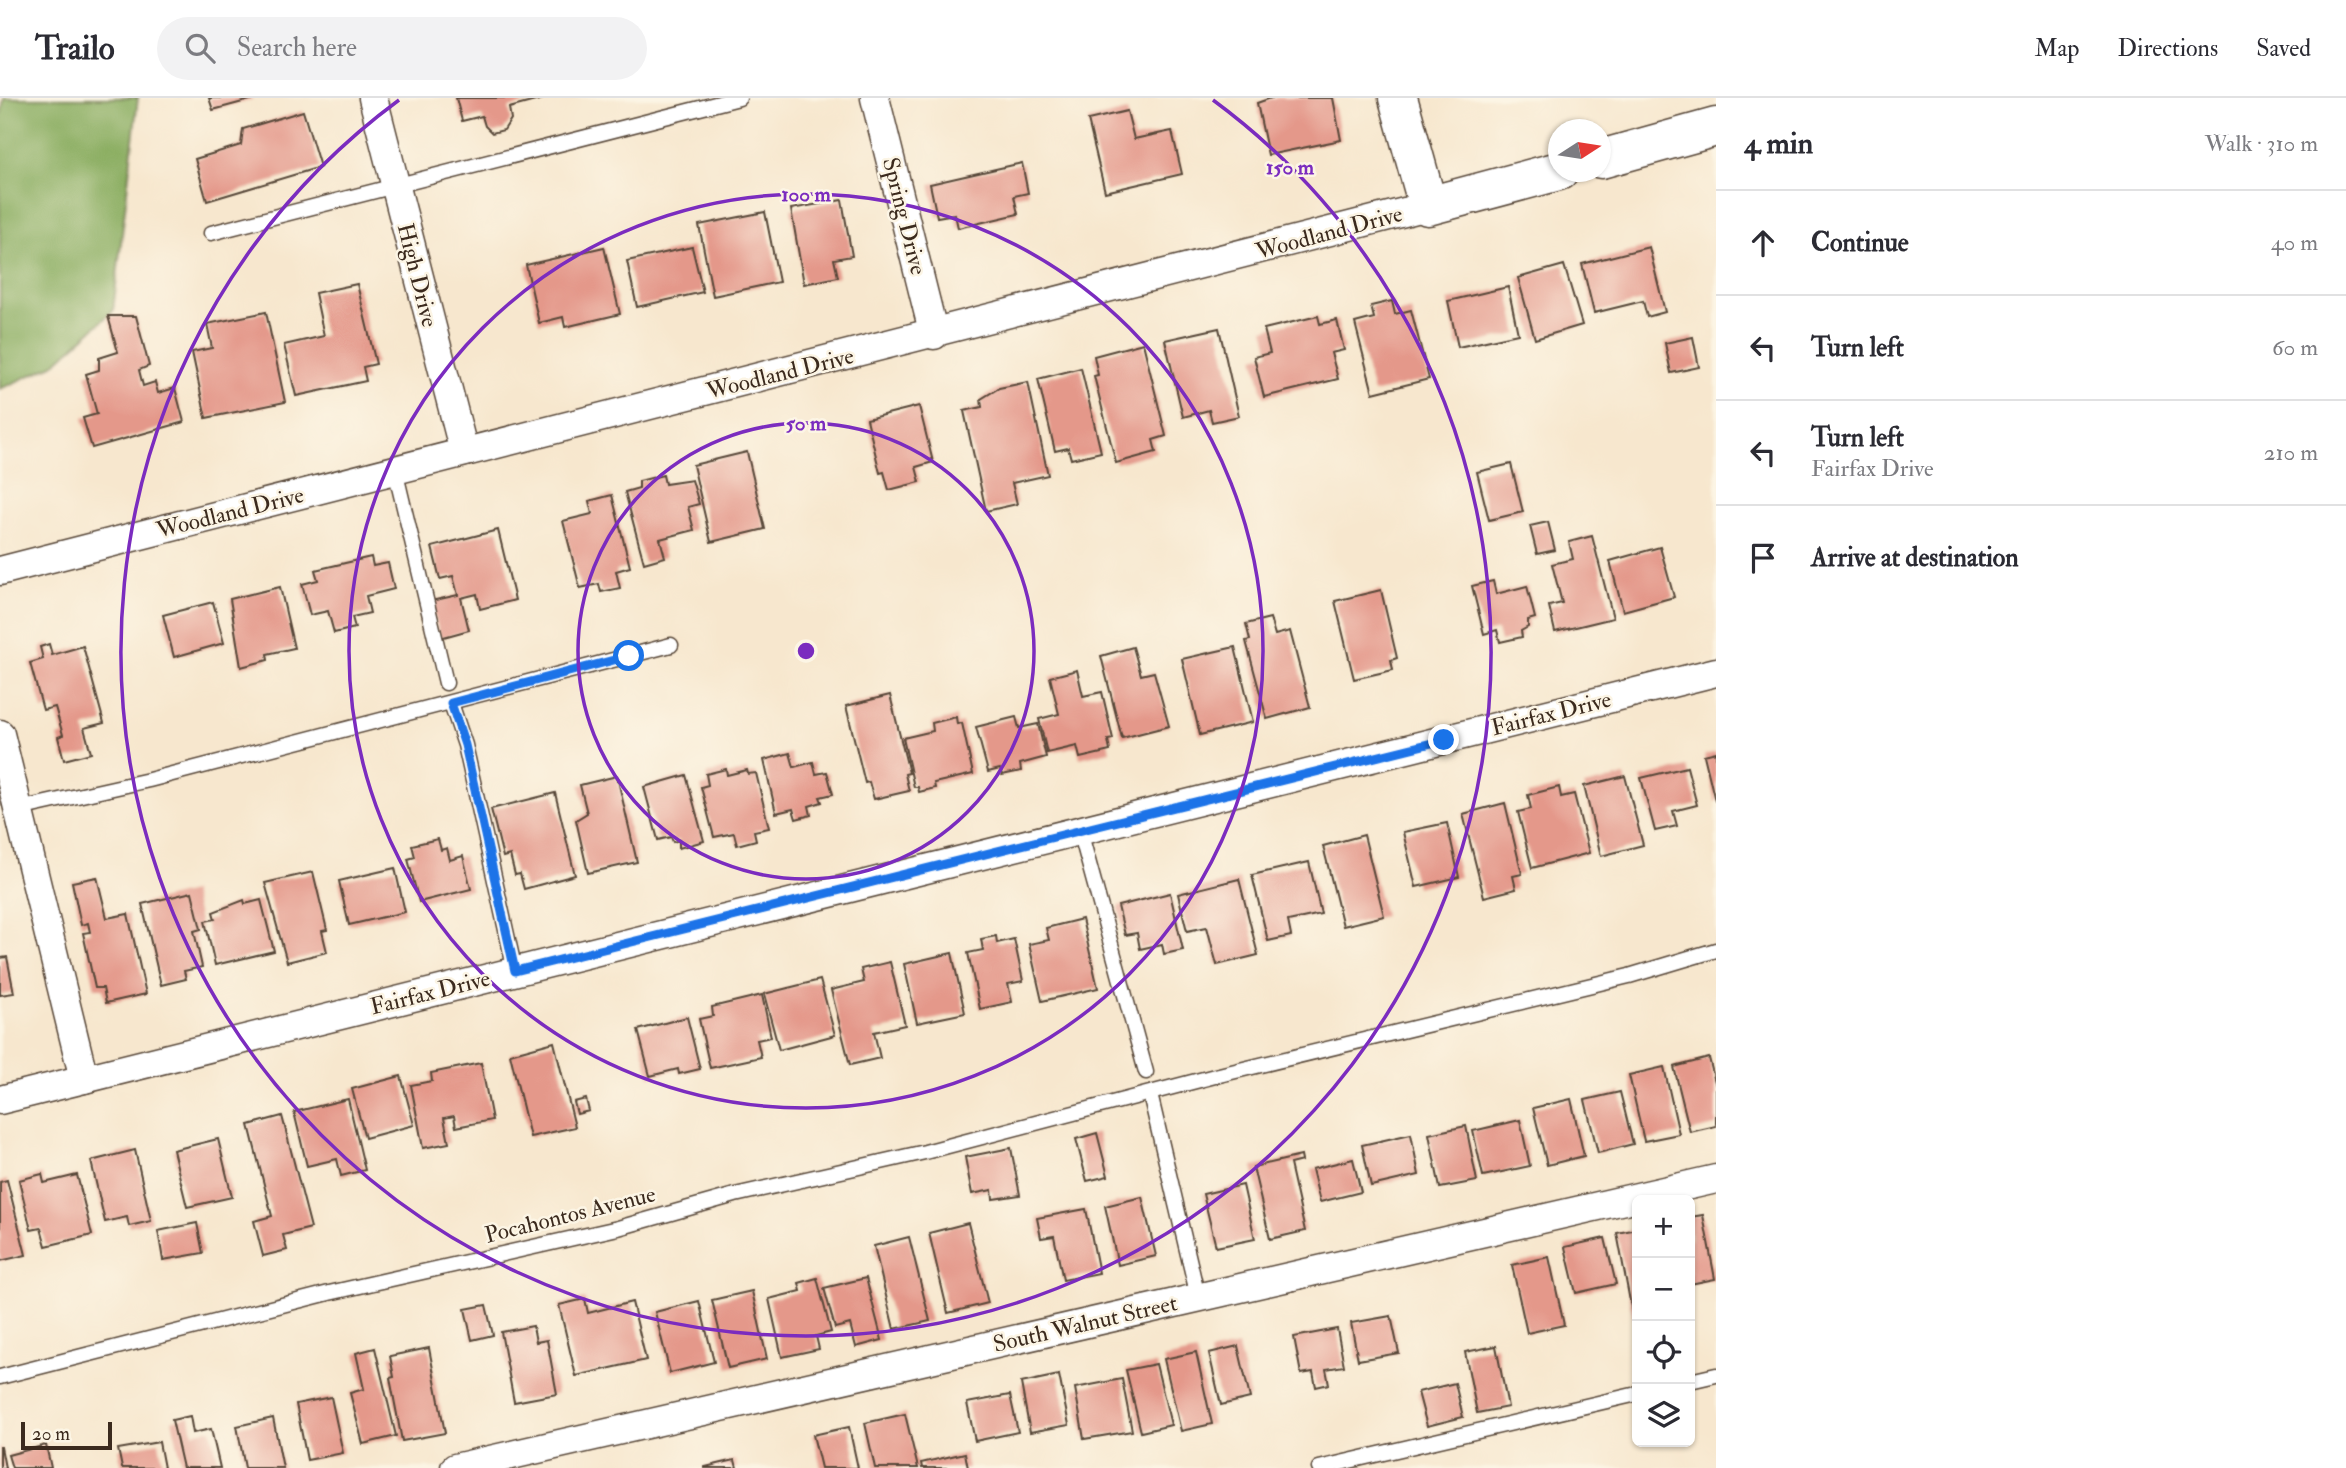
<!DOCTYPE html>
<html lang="en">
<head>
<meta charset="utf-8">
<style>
	:root { --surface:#fff; --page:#f2f2f3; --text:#2b2b33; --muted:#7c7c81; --line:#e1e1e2 }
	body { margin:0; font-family:"IM FELL Double Pica",serif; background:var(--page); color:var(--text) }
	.controls { position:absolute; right:21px; bottom:21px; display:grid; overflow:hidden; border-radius:10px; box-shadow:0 2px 5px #0004 }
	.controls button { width:63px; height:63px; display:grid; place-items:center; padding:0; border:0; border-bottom:2px solid var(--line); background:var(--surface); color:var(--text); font:35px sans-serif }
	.compass { position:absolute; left:1548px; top:21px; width:63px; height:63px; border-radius:50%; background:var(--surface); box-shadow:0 2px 5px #0004; rotate:78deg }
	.scale { position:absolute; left:21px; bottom:18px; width:91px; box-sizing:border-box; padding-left:7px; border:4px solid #3b2a1e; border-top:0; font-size:19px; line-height:24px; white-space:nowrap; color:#3b2a1e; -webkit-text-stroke:5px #fcf5e5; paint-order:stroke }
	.stop { position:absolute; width:21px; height:21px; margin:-16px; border:5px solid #1a73e8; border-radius:50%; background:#fff }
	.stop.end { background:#1a73e8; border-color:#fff; box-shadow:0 2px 7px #0008 }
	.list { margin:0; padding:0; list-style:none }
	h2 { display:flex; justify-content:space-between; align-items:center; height:91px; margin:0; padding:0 28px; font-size:30px }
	h2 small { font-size:23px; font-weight:400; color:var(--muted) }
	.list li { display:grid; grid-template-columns:46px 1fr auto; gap:21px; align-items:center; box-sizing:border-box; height:105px; padding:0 28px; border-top:2px solid var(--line) }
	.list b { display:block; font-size:26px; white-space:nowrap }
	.list p { margin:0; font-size:23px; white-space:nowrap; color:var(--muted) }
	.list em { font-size:23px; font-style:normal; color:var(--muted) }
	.icon { flex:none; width:38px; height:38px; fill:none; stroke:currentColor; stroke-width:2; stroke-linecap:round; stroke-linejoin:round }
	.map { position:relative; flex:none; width:1716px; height:1370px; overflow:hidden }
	header { display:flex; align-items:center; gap:42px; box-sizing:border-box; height:98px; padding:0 35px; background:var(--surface); border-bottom:2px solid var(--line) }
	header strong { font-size:33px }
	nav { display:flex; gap:38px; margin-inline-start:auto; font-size:24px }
	.search { width:490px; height:63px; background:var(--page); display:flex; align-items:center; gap:18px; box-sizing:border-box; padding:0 24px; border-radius:38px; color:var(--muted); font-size:26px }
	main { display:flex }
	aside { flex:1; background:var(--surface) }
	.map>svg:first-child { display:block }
	.forest { fill:#8bae62; stroke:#636c40; stroke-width:2 }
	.building { fill:#e4988a }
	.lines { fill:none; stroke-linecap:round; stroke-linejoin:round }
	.lane-casing { stroke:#574638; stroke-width:17 }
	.street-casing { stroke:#574638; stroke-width:31 }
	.secondary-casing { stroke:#574638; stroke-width:41 }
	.lane { stroke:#fff; stroke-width:14 }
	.street { stroke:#fff; stroke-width:28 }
	.secondary { stroke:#fff; stroke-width:38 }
	.route { stroke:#1a73e8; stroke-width:9 }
	.ring { fill:none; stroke:#7b2cbf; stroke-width:3.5 }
	.labels { text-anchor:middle; stroke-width:5; stroke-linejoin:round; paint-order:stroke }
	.street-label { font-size:23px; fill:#3b2a1e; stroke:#fcf5e5 }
	.centre { fill:#7b2cbf; stroke:#fcf5e5; stroke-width:3.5 }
	.ring-label { font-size:21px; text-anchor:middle; font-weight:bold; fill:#7b2cbf; stroke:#fcf5e5; stroke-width:5; stroke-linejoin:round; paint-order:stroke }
</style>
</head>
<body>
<header>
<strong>Trailo</strong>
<div class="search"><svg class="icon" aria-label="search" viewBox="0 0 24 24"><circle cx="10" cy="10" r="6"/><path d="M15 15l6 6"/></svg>Search here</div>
<nav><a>Map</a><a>Directions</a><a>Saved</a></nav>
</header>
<main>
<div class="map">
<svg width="1716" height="1370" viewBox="0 0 1716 1370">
	<rect width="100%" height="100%" fill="#fcf5e5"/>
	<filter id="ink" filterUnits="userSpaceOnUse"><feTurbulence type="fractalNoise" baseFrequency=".0143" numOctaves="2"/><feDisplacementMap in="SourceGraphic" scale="14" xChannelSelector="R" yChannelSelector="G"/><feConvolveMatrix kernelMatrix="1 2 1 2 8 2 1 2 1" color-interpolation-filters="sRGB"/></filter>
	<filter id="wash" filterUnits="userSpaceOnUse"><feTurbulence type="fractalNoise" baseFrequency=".00686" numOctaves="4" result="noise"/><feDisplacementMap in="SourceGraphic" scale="28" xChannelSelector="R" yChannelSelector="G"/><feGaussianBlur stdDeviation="1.57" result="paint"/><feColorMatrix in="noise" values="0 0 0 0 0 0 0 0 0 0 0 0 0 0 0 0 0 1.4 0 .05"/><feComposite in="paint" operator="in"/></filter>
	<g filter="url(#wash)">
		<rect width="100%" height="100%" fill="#f7e7ce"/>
		<path class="forest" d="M4 0H138L113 213 53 267 0 291V24Z"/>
		<g id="blocks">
			<g class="building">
				<path d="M209 0H254V1L213 12Z"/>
				<path d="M456 0H542L543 1 509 10 511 21 504 32 492 35 485 28 482 18 462 23Z"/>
				<path d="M1271 0H1333L1341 42 1268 57 1257 5Z"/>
				<path d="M303 13 320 69 207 103 195 61 241 47 243 31Z"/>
				<path d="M1127 13 1134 41 1172 33 1182 76 1105 94 1088 22Z"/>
				<path d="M1022 65 1028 95 1014 98 1018 116 958 130 955 116 937 119 930 86Z"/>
				<path d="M842 102 852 158 834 161 838 179 804 186 791 111Z"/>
				<path d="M765 114 779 184 713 198 699 127Z"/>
				<path d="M604 149 620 216 565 229 563 219 539 225 526 167Z"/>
				<path d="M692 149 703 194 637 209 627 163Z"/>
				<path d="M1649 149 1665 214 1647 219 1643 203 1594 215 1582 166Z"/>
				<path d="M1564 167 1582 227 1535 241 1518 180Z"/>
				<path d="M357 186 376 266 363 269 366 283 296 298 284 247 324 238 315 195Z"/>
				<path d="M1508 189 1518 236 1458 249 1448 203Z"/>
				<path d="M1392 203 1395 216 1411 212 1429 281 1373 295 1355 225 1374 220 1371 208Z"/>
				<path d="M266 214 285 304 206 320 192 254 212 250 207 226Z"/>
				<path d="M108 218H136L149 268 139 272 143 288 155 284 158 295 175 290 184 324 92 350 83 320 97 316 86 276 99 272V260L118 254Z"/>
				<path d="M1318 218 1320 226 1337 222 1344 252 1331 255 1338 281 1264 299 1254 259 1270 255 1264 231Z"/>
				<path d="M1219 230 1239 318 1212 324 1209 312 1183 319 1165 242Z"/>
				<path d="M1693 239 1699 269 1671 275 1665 245Z"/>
				<path d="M1143 245 1166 338 1153 342 1156 354 1116 365 1094 278 1098 277 1094 258Z"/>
				<path d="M1081 270 1101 354 1071 361 1068 350 1055 353 1038 281Z"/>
				<path d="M1028 284 1048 377 1012 385 1017 406 986 413 964 313 982 309 981 301 999 290Z"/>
				<path d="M919 308 933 364 916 369 920 384 889 392 884 374 880 375 867 321Z"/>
				<path d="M747 354 765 431 711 444 693 367Z"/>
				<path d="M1511 366 1523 414 1489 422 1477 374Z"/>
				<path d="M663 377 665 386 692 382 699 406 688 409 694 432 660 441 665 459 644 465 625 394 639 390V383Z"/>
				<path d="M612 397 630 469 616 473 620 490 601 494 599 486 580 490 563 423 592 416 589 403Z"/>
				<path d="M1548 424 1555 452 1537 456 1530 428Z"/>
				<path d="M498 432 515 502 480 511 477 496 461 500 469 532 440 540 431 503 458 497 453 478 440 481 432 449Z"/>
				<path d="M1592 438 1613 520 1555 534 1549 508 1562 505 1552 466 1573 461 1569 444Z"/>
				<path d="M1660 449 1674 499 1623 513 1610 463Z"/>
				<path d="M371 459 373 468 388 465 394 491 366 498 370 515 352 519 355 530 334 535 328 513 310 517 302 486 318 482 315 472Z"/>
				<path d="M1493 483 1496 496 1527 488 1535 520 1528 522V529L1521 533 1522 539 1500 544 1497 532 1484 536 1472 488Z"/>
				<path d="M280 489 294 550 267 556 268 562 241 569 230 501Z"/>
				<path d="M1381 492 1397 560 1391 562 1393 572 1354 581 1335 503Z"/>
				<path d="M213 504 224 545 174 559 163 517Z"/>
				<path d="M1270 520 1275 537 1290 533 1310 609 1267 621 1246 543 1250 542 1246 526Z"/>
				<path d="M49 546 52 557 83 548 104 625 84 630 91 655 64 662 58 639 63 637 55 609 43 612 30 565 43 561 40 549Z"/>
				<path d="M1133 549 1141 577 1154 574 1169 628 1122 640 1101 558Z"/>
				<path d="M1235 549 1253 624 1200 637 1182 561Z"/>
				<path d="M1077 572 1083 598 1102 594 1113 641 1108 642 1110 653 1080 660 1077 648 1047 655 1039 621 1059 616 1050 579Z"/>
				<path d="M890 597 909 675 905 676 909 693 874 701 869 684 865 685 846 608Z"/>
				<path d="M956 619 957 626 962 625 973 676 934 685 935 690 919 694 918 689H914L903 640 933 633 932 625Z"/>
				<path d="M1016 619 1019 630 1038 626 1046 659 1020 666 1021 673 1002 677 1000 671 988 674 976 629Z"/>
				<path d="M1716 654V703H1715L1704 657Z"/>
				<path d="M790 655 794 669 813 664 816 676 827 674 833 696 820 699 822 704 809 708 811 717 796 721 793 711 776 715 764 662Z"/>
				<path d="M1687 669 1697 707 1673 713 1677 728 1655 733 1641 680Z"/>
				<path d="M726 671 727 677 747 672 748 676 756 675 769 730 754 733 756 742 737 747 734 735 714 739 701 689 708 687 706 676Z"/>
				<path d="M686 677 704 743 679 750V742L673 744 671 739 658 742 644 689Z"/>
				<path d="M617 678 637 764 588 775 576 722 587 715 580 687Z"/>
				<path d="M1625 678 1643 747 1601 758 1584 688Z"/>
				<path d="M1559 689 1561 699 1574 696 1589 755 1532 770 1518 714 1531 711 1528 697Z"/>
				<path d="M555 695 575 777 524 791 520 776 515 777 510 757 503 759 491 711Z"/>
				<path d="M1505 705 1522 776 1513 778 1516 791 1484 799 1463 716Z"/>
				<path d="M1447 725 1459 779 1416 789 1403 734Z"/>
				<path d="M1364 737 1384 818 1343 828 1323 748Z"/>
				<path d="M438 741 441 752 447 750 450 762 463 758 471 791 419 804 408 761 415 759 412 747Z"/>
				<path d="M1309 764 1321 816 1288 823 1291 838 1268 843 1252 777Z"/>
				<path d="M395 770 405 814 349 827 339 783Z"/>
				<path d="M313 774 327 832 322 833 327 854 287 864 265 785Z"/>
				<path d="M97 779 107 820 128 816 146 896 106 905 103 890H95L83 835 90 834 88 825 81 827 72 784Z"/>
				<path d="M1239 781 1258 857 1217 867 1207 829 1187 833 1178 796Z"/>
				<path d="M192 794 201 831 194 833 202 869 184 873 186 881 161 887 142 806Z"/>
				<path d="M1170 795 1183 852 1164 856 1162 846 1140 851 1137 835 1125 837 1118 808Z"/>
				<path d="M244 802 245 806 261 802 274 853 215 867 205 823 215 821 213 814Z"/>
				<path d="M1082 821 1098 890 1042 903 1029 846 1049 842 1046 830Z"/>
				<path d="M996 838 997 845 1014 841 1023 883 1008 886 1012 904 980 911 968 855 983 852 981 841Z"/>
				<path d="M952 855 965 915 917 925 904 866Z"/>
				<path d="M7 859 14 895 0 897V860Z"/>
				<path d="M890 864 905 927 874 934 880 960 850 967 831 892 864 884 861 871Z"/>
				<path d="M820 882 835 937 779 952 764 896Z"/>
				<path d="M762 897 771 939 757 942 761 959 710 970 699 921 713 918 712 909Z"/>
				<path d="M687 919 700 971 679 976 678 971 650 978 638 932Z"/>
				<path d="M554 944 575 1029 530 1039 510 956Z"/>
				<path d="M1709 960 1716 988V1028L1690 1034 1674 969Z"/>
				<path d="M481 965 492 1022 456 1029 454 1018 444 1020 449 1045 423 1050 411 987 432 983 431 975Z"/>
				<path d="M1664 969 1679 1036 1644 1043 1629 977Z"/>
				<path d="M401 978 414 1027 365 1040 352 991Z"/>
				<path d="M1620 994 1633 1046 1598 1055 1585 1002Z"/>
				<path d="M348 1001 365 1072 341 1078 337 1061 307 1068 294 1014Z"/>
				<path d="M586 1001 589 1013 577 1016 574 1004Z"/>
				<path d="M1571 1001 1584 1058 1547 1067 1533 1010Z"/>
				<path d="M282 1018 311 1130 283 1137 287 1152 263 1158 254 1123 272 1118 249 1027Z"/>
				<path d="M1520 1022 1530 1068 1483 1078 1473 1033Z"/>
				<path d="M1466 1028 1477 1083 1440 1090 1429 1036Z"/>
				<path d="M1097 1035 1108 1078 1087 1083 1076 1041Z"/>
				<path d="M1411 1036 1419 1077 1371 1088 1362 1047Z"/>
				<path d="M218 1041 232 1099 187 1109 173 1052Z"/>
				<path d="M1011 1050 1020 1097 993 1101 992 1092 972 1096 965 1059Z"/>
				<path d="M135 1052 151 1123 129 1128 127 1119 105 1124 91 1063Z"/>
				<path d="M1301 1058 1302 1063 1290 1066 1305 1133 1270 1141 1253 1069Z"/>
				<path d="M1353 1061 1361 1094 1320 1104 1312 1071Z"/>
				<path d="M42 1076 44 1085 77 1077 92 1137 46 1148 41 1130 31 1132 19 1082Z"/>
				<path d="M7 1082 26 1157 0 1163V1084Z"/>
				<path d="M1243 1087 1255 1141 1216 1149 1203 1096Z"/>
				<path d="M1142 1099 1156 1158 1118 1167 1105 1108Z"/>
				<path d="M1086 1111 1099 1175 1063 1182 1054 1138 1041 1140 1037 1120Z"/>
				<path d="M1703 1117 1715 1181 1690 1186V1119Z"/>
				<path d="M197 1125 203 1155 163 1162 158 1133Z"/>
				<path d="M968 1125 988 1205 948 1215 929 1135Z"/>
				<path d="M1637 1131V1218L1633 1219 1617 1135Z"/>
				<path d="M909 1139 930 1223 894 1231 874 1148Z"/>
				<path d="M1605 1140 1616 1186 1576 1195 1565 1149Z"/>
				<path d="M1549 1159 1564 1227 1527 1235 1512 1167Z"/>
				<path d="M817 1180 831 1234 816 1238 819 1251 782 1259 769 1201 801 1193 799 1185Z"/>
				<path d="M866 1180 882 1242 856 1249 850 1226 835 1230 824 1190Z"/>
				<path d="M752 1193 767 1261 728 1270 712 1202Z"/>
				<path d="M585 1201 588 1215 632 1204 646 1262 576 1278 559 1207Z"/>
				<path d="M699 1203 714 1264 670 1275 655 1214Z"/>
				<path d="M486 1207 493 1237 472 1242 465 1211Z"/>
				<path d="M1391 1218 1399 1255 1358 1262 1351 1225Z"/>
				<path d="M533 1228 536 1244 547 1242 557 1296 514 1304 501 1234Z"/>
				<path d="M1337 1231 1344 1268 1326 1271 1329 1286 1316 1289 1313 1274 1301 1276 1294 1239Z"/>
				<path d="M1238 1248 1250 1300 1221 1307 1209 1255Z"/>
				<path d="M1496 1248 1508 1309 1477 1315 1465 1254Z"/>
				<path d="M375 1250 396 1338 363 1346 350 1295 364 1291 356 1255Z"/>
				<path d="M429 1250 445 1335 402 1343 390 1280 394 1279 390 1258Z"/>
				<path d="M1196 1254 1212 1326 1181 1333 1164 1261Z"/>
				<path d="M1156 1266 1171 1327 1141 1334 1126 1272Z"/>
				<path d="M1059 1277 1069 1327 1030 1334 1021 1285Z"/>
				<path d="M1122 1281 1132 1333 1084 1341 1075 1290Z"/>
				<path d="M1455 1285 1463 1319 1427 1328 1418 1294Z"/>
				<path d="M1010 1297 1018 1334 975 1343 967 1305Z"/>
				<path d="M331 1299 343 1355 307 1362 296 1306Z"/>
				<path d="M905 1316 918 1370H875L865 1325Z"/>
				<path d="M190 1318 193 1335 211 1331 220 1370H183L172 1322Z"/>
				<path d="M273 1320 283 1370H245L237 1328Z"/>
				<path d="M849 1329 858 1370H821L813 1337Z"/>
				<path d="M159 1344 164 1370H122L118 1351Z"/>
				<path d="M46 1347 51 1370H12L8 1357Z"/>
				<path d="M0 1349H1L5 1370H0Z"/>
				<path d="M965 1355 968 1370H922L921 1365Z"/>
				<path d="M735 1362 737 1370H705V1369Z"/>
			</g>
		</g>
	</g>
	<g filter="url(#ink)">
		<use href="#blocks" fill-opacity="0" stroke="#574638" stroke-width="2"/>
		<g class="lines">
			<g class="lane-casing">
				<g id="lane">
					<path d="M211 135 739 0"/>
					<path d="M395 372 446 585"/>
					<path d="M451 605 465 647 515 873"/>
					<path d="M19 711 149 682 671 547"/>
					<path d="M1080 733 1146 974"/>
					<path d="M1150 996 1198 1199"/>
					<path d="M0 1279 329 1195 618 1130 735 1097 925 1054 1215 978 1629 878 1716 852"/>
					<path d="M1690 1283 1716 1277"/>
					<path d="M1319 1370 1637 1296"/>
				</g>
			</g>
			<g class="street-casing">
				<g id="street">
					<path d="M373 0 464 354"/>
					<path d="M875 0 934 237"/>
					<path d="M0 473 1428 108"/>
					<path d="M0 636 84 981"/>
					<path d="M0 1002 1716 574"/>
					<path d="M455 1370 1716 1081"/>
				</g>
			</g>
			<g class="secondary-casing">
				<g id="secondary">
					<path d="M1398 0 1428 108 1559 73"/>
					<path d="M1601 61 1716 29"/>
				</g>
			</g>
			<use href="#lane" class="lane"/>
			<use href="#street" class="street"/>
			<use href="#secondary" class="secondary"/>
		</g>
	</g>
	<g class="lines" filter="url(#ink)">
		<path class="route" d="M629 558 451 605 465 647 515 873 1444 642"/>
	</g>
	<g class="ring">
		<circle cx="806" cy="553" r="228"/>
		<circle cx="806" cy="553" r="457"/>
		<path d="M1213 2A685 685 0 1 1 399 2"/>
	</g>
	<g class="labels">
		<g class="street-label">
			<text transform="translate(905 118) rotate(76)" y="8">Spring Drive</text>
			<text transform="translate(1329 134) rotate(-15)" y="8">Woodland Drive</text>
			<text transform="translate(418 177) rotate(76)" y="8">High Drive</text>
			<text transform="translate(780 275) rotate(-14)" y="8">Woodland Drive</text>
			<text transform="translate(230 414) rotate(-14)" y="8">Woodland Drive</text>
			<text transform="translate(1551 615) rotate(-14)" y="8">Fairfax Drive</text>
			<text transform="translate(430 894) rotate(-14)" y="8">Fairfax Drive</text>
			<text transform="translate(570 1116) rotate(-14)" y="8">Pocahontos Avenue</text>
			<text transform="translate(1085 1225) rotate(-13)" y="8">South Walnut Street</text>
		</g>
	</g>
	<circle cx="806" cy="553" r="10" class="centre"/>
	<g class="ring-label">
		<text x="1290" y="76">150 m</text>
		<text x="806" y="103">100 m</text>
		<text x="806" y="332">50 m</text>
	</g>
</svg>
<div class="controls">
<button>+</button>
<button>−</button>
<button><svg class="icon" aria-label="locate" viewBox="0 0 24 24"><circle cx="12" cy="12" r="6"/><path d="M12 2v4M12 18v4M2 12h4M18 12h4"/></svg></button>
<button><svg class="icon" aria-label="layers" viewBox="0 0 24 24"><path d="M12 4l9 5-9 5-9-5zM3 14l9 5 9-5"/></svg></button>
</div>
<svg class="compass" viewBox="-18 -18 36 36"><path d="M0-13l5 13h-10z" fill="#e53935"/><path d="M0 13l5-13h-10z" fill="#7c7c81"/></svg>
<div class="scale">20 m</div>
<div class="stop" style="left:629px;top:558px"></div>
<div class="stop end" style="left:1444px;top:642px"></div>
</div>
<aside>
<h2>4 min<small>Walk · 310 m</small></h2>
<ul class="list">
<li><svg class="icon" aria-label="ahead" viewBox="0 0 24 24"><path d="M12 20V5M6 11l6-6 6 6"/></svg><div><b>Continue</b></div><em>40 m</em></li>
<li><svg class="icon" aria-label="left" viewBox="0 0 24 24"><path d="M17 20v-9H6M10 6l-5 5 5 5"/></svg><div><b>Turn left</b></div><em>60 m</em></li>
<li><svg class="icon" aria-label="left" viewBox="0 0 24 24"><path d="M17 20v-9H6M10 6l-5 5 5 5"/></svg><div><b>Turn left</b><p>Fairfax Drive</p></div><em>210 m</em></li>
<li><svg class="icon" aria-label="arrive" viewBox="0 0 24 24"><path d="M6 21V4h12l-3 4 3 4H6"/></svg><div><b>Arrive at destination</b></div></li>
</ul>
</aside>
</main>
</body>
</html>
